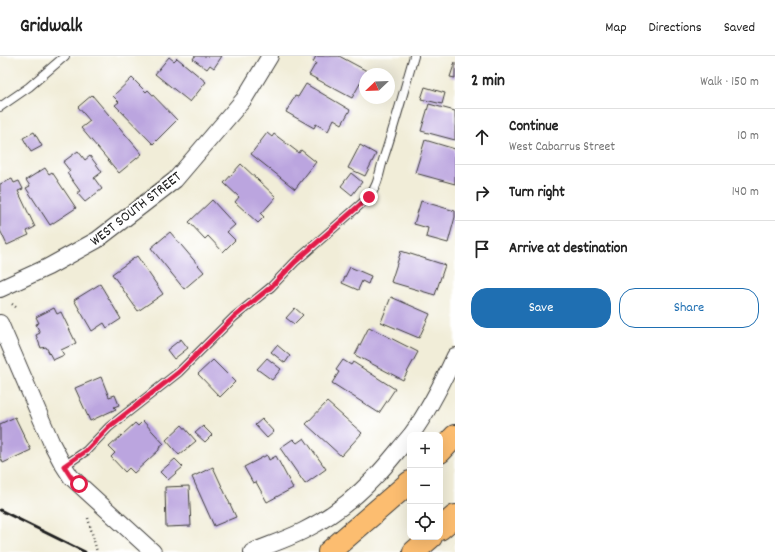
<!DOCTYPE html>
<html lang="en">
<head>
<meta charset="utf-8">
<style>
	:root { --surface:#fff; --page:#f6f6f6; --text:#222; --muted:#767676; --line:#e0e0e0; --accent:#1f6fb2 }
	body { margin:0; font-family:Dekko,sans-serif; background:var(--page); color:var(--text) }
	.controls { position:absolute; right:12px; bottom:12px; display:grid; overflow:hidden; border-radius:8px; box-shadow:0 4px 16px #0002 }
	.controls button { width:36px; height:36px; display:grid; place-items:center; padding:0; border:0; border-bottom:1px solid var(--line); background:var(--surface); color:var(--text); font:20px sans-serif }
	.compass { position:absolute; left:359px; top:12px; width:36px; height:36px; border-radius:50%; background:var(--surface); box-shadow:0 4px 16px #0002; rotate:247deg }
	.stop { position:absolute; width:12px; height:12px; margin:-9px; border:3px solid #e11d48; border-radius:50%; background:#fff }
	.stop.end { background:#e11d48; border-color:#fff; box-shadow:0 1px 4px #0008 }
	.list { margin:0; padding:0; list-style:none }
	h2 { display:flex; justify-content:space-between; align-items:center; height:52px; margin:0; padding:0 16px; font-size:17px }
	h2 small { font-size:13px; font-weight:400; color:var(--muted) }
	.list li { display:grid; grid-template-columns:26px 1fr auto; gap:12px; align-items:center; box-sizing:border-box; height:56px; padding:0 16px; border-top:1px solid var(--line) }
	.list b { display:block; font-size:15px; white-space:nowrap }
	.list p { margin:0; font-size:13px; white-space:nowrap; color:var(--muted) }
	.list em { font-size:13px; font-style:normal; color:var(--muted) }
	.actions { display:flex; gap:8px; padding:12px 16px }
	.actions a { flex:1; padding:9px 0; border:1px solid var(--accent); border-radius:16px; text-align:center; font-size:14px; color:var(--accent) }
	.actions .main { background:var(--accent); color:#fff }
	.icon { flex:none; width:22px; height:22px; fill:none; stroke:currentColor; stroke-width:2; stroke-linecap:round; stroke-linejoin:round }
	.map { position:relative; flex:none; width:455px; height:496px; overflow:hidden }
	header { display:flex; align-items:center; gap:24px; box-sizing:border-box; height:56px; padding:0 20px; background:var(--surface); border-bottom:1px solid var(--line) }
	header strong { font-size:19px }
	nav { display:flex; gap:22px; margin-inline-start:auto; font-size:14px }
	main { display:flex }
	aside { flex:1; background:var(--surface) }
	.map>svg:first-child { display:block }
	.building { fill:#bba5df }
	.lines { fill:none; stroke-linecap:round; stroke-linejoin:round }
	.service-casing { stroke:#3c3b38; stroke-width:10 }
	.minor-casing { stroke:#3c3b38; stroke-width:18 }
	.primary-casing { stroke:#3c3b38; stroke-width:24 }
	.path { stroke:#3c3b38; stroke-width:2.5; stroke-dasharray:1 3; stroke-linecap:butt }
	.service { stroke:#fff; stroke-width:8 }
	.minor { stroke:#fff; stroke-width:16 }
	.primary { stroke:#fcbd6f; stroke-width:22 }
	.rail { stroke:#1c1c1c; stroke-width:3 }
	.route { stroke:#e11d48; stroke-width:5 }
	.labels { text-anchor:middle; stroke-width:4; stroke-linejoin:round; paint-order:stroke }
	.street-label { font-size:15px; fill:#1c1c1c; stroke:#fff }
</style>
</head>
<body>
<header>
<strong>Gridwalk</strong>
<nav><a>Map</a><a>Directions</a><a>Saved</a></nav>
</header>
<main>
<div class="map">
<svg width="455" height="496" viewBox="0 0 455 496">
	<rect width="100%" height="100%" fill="#fff"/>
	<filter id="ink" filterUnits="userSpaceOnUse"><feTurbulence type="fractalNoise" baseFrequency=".025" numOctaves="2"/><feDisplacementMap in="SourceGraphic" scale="8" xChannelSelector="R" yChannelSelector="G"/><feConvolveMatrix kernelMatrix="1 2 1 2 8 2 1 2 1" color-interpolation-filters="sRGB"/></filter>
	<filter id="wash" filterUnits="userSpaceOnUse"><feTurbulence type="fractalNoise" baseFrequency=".012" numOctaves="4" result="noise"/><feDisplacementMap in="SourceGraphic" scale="16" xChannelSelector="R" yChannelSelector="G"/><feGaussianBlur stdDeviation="0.9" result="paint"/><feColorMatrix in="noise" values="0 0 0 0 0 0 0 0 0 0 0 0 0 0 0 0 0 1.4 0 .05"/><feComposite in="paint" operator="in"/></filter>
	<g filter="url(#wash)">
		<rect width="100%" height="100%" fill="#f1edd8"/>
		<g id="blocks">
			<g class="building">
				<path d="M195 0H222L214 12 210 9 207 13 193 3Z"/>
				<path d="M316 0H339L367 15 352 42 309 19 316 7 313 6Z"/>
				<path d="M169 1 174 5 177 2 206 26 190 46 155 18Z"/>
				<path d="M455 6V22L450 21Z"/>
				<path d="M132 22 146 36 148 34 177 64 153 88 115 49 119 46 113 40Z"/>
				<path d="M306 28 350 54 342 68 334 63 328 75 316 68 314 72 286 56 295 40 298 41Z"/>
				<path d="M425 31 445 37 442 48 421 43Z"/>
				<path d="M92 39 142 98 119 117 81 72 90 65 78 51Z"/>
				<path d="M429 48 455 55V84L421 75Z"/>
				<path d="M34 76 42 90 31 96 23 82Z"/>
				<path d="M267 77 272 81 274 78 299 97 301 94 316 106 295 133 251 98Z"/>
				<path d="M425 84 455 93V128L415 117Z"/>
				<path d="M360 89 376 98 365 120 348 112Z"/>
				<path d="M78 95 85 104 90 100 102 116 94 122 102 133 85 146 77 137 80 135 67 117 70 115 63 106Z"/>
				<path d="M241 108 276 141 261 158 264 161 258 167 235 146 239 141 224 127Z"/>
				<path d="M45 112 49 118 52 116 76 152 50 169 26 132 30 130 26 124Z"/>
				<path d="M351 117 362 126 352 139 341 130Z"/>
				<path d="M12 123 14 127 19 125 23 133 18 135 35 171 27 175 29 179 7 189 0 174V128Z"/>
				<path d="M212 144 235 169 227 176 235 184 223 196 208 180 205 183 189 166Z"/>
				<path d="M421 145 455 155V161L448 187 426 181 428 172 414 168Z"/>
				<path d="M170 176 204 216 184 233 151 192Z"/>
				<path d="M401 195 445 209 435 239 391 226Z"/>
				<path d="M137 200 163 238 138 255 112 218Z"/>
				<path d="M350 211 371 220 368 228 362 225 358 234 342 227Z"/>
				<path d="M100 228 121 263 107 272 104 267 92 275 74 244Z"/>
				<path d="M391 241 430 258 419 282 381 266Z"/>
				<path d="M54 252 57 258 61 256 76 287 61 294 64 299 53 304 46 291 41 292 36 279 40 277 36 268 39 267 36 261Z"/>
				<path d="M295 252 303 259 294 268 286 262Z"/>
				<path d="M369 271 418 296 403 324 355 299Z"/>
				<path d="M181 283 188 292 174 303 167 294Z"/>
				<path d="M277 289 290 300 285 307 271 296Z"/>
				<path d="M267 302 281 313 272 324 257 313Z"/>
				<path d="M213 304 235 326 220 341 198 318Z"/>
				<path d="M343 304 351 309 353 306 395 333 379 357 332 327 339 316 336 314Z"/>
				<path d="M101 321 109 341 115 339 119 349 114 351 116 353 90 365 75 332Z"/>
				<path d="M327 346 362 377 341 400 306 368Z"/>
				<path d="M15 361 31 394 3 407 0 400V368Z"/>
				<path d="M262 363 274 376 267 382 255 369Z"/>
				<path d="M143 365 164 388 159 392V394L134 417 129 412 125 416 111 401 115 397 109 391 135 367 138 370Z"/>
				<path d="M182 369 196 385 179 399 166 384Z"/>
				<path d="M203 370 212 379 205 386 195 377Z"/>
				<path d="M304 382 326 413 305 428 280 392 293 383 297 387Z"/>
				<path d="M267 399 269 404 276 400 293 432 267 446 256 426 253 427 244 411Z"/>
				<path d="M175 403 183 411 168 424 160 416Z"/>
				<path d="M213 411 236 461 214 470 192 421Z"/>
				<path d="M189 430 191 470 166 471 165 431Z"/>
			</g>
		</g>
	</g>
	<g filter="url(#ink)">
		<use href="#blocks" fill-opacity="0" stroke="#3c3b38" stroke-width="1"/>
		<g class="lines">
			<g class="service-casing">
				<g id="service">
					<path d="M0 51 29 31 65 0"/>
					<path d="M64 410 86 395 109 371 179 316 234 261 271 231 295 206 369 141C379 128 379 116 384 101 395 68 404 34 414 0"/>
				</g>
			</g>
			<g class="minor-casing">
				<g id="minor">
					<path d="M0 233 48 211 97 184 175 124 244 43 270 0"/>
					<path d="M0 267 52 388 62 407 71 421 153 496"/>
					<path d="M411 379C429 354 442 328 455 300"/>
					<path d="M252 496C269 489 287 483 303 475 329 462 354 443 374 422 387 409 398 394 410 380"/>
				</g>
			</g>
			<g class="primary-casing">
				<g id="primary">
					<path d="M440 396 455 380"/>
					<path d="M440 473 455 460"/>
					<path d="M329 496 410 426"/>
					<path d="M414 496 431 481"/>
				</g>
			</g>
			<g class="path">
				<path d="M12 248 17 252"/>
				<path d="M88 462 97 496"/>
			</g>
			<use href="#service" class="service"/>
			<use href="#minor" class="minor"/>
			<use href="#primary" class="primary"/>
			<path class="rail" d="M0 454 85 496"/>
		</g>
	</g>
	<g class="lines" filter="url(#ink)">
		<path class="route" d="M79 428 71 421 64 410 86 395 109 371 179 316 234 261 271 231 295 206 369 141"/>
	</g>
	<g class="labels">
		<g class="street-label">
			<text transform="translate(135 152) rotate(-38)" y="5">WEST SOUTH STREET</text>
		</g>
	</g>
</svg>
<div class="controls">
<button>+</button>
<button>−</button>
<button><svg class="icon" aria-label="locate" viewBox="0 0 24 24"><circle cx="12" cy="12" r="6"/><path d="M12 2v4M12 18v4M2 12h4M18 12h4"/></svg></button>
</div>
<svg class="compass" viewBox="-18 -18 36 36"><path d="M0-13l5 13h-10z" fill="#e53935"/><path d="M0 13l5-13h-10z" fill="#767676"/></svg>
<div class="stop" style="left:79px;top:428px"></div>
<div class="stop end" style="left:369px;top:141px"></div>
</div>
<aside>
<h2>2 min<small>Walk · 150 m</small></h2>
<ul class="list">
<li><svg class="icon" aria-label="ahead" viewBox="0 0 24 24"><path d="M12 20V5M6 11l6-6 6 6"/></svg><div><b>Continue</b><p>West Cabarrus Street</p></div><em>10 m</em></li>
<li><svg class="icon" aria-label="right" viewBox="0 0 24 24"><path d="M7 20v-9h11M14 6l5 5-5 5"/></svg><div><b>Turn right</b></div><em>140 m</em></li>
<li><svg class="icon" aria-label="arrive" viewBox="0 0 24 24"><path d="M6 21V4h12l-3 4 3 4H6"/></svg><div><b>Arrive at destination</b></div></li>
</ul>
<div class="actions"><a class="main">Save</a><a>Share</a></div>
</aside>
</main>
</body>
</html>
